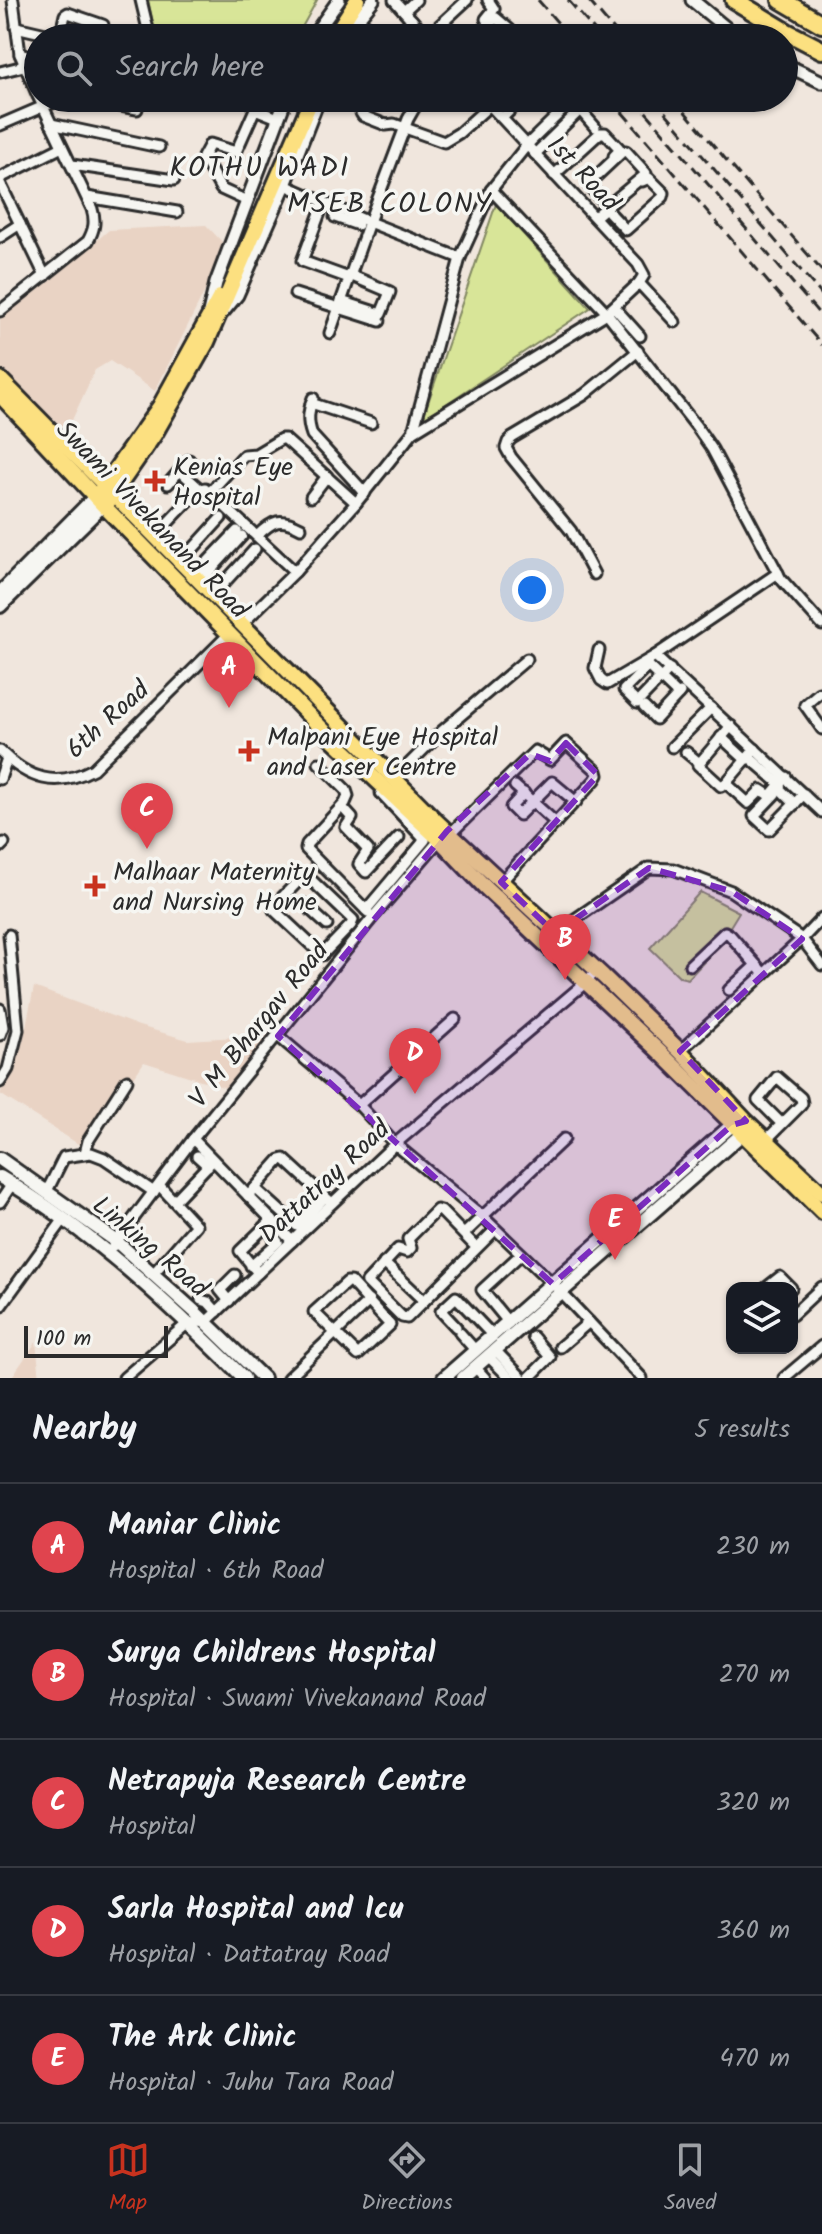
<!DOCTYPE html>
<html lang="en">
<head>
<meta charset="utf-8">
<style>
	:root { --surface:#171b24; --page:#20242c; --text:#f1f3f6; --muted:#9ea1a6; --line:#363941; --accent:#c8321e }
	body { margin:0; font-family:Kalam,sans-serif; background:var(--page); color:var(--text) }
	.controls { position:absolute; right:24px; bottom:24px; display:grid; overflow:hidden; border-radius:16px; box-shadow:0 2px 6px #0004 }
	.controls button { width:72px; height:72px; display:grid; place-items:center; padding:0; border:0; border-bottom:2px solid var(--line); background:var(--surface); color:var(--text); font:40px sans-serif }
	.scale { position:absolute; left:24px; bottom:20px; width:144px; box-sizing:border-box; padding-left:8px; border:4px solid #2b2b2b; border-top:0; font-size:22px; line-height:28px; white-space:nowrap; color:#2b2b2b; -webkit-text-stroke:6px #f6f6f2; paint-order:stroke }
	.you { position:absolute; left:532px; top:590px; width:28px; height:28px; margin:-20px; border:6px solid #fff; border-radius:50%; background:#1a73e8; box-shadow:0 0 0 12px #1a73e833 }
	.badge { display:grid; place-items:center; width:52px; height:52px; border-radius:50%; background:var(--accent); color:#fff; font-size:26px; font-weight:700 }
	.pin { position:absolute; translate:-50% -66px; filter:drop-shadow(0 2px 4px #0008) }
	.pin::after { content:''; position:absolute; top:42px; width:28px; height:24px; background:inherit; clip-path:polygon(0 0,100% 0,50% 100%) }
	.list { margin:0; padding:0; list-style:none }
	h2 { display:flex; justify-content:space-between; align-items:center; height:104px; margin:0; padding:0 32px; font-size:34px }
	h2 small { font-size:26px; font-weight:400; color:var(--muted) }
	.list li { display:grid; grid-template-columns:52px 1fr auto; gap:24px; align-items:center; box-sizing:border-box; height:128px; padding:0 32px; border-top:2px solid var(--line) }
	.list b { display:block; font-size:30px; white-space:nowrap }
	.list p { margin:0; font-size:26px; white-space:nowrap; color:var(--muted) }
	.list em { font-size:26px; font-style:normal; color:var(--muted) }
	.icon { flex:none; width:44px; height:44px; fill:none; stroke:currentColor; stroke-width:2; stroke-linecap:round; stroke-linejoin:round }
	.map { position:relative; flex:none; width:822px; height:1378px; overflow:hidden }
	.search { position:absolute; background:var(--surface); box-shadow:0 2px 6px #0004; left:24px; right:24px; top:24px; height:88px; display:flex; align-items:center; gap:20px; box-sizing:border-box; padding:0 28px; border-radius:44px; color:var(--muted); font-size:30px }
	.sheet { height:744px; background:var(--surface) }
	nav { display:flex; justify-content:space-around; align-items:center; box-sizing:border-box; height:112px; border-top:2px solid var(--line); background:var(--surface); font-size:22px; color:var(--muted) }
	nav a { display:grid; justify-items:center; gap:4px }
	nav .on { color:var(--accent) }
	.map>svg:first-child { display:block }
	.built { fill:#e9d3c4 }
	.green { fill:#d8e598; stroke:#828862; stroke-width:2 }
	.lines { fill:none; stroke-linecap:round; stroke-linejoin:round }
	.minor-casing { stroke:#2b2b2b; stroke-width:15 }
	.tertiary-casing { stroke:#2b2b2b; stroke-width:17 }
	.secondary-casing { stroke:#2b2b2b; stroke-width:18 }
	.primary-casing { stroke:#2b2b2b; stroke-width:20 }
	.motorway-casing { stroke:#2b2b2b; stroke-width:22 }
	.minor { stroke:#f6f6f2; stroke-width:9 }
	.tertiary { stroke:#f6f6f2; stroke-width:11 }
	.secondary { stroke:#f6f6f2; stroke-width:12 }
	.primary { stroke:#fce080; stroke-width:14 }
	.motorway { stroke:#fce080; stroke-width:16 }
	.rail { stroke:#2b2b2b; stroke-width:3; stroke-dasharray:12 6; stroke-linecap:butt }
	.marked { fill:#7b2cbf; fill-opacity:0.2; stroke:#7b2cbf; stroke-width:6; stroke-dasharray:16 10; stroke-linejoin:round }
	.poi-dot { fill:#c8321e; stroke:#f6f6f2; stroke-width:3 }
	.labels { text-anchor:middle; stroke-width:7; stroke-linejoin:round; paint-order:stroke }
	.street-label { font-size:26px; fill:#2b2b2b; stroke:#f6f6f2 }
	.poi-label { font-size:26px; fill:#2b2b2b; stroke:#f6f6f2; text-anchor:start }
	.neighbourhood-label { font-size:28px; letter-spacing:2px; fill:#2b2b2b; stroke:#f6f6f2 }
</style>
</head>
<body>
<div class="map">
<svg width="822" height="1378" viewBox="0 0 822 1378">
	<rect width="100%" height="100%" fill="#f0e6dd"/>
	<filter id="ink" filterUnits="userSpaceOnUse"><feTurbulence type="fractalNoise" baseFrequency=".0125" numOctaves="2"/><feDisplacementMap in="SourceGraphic" scale="16" xChannelSelector="R" yChannelSelector="G"/><feConvolveMatrix kernelMatrix="1 2 1 2 8 2 1 2 1" color-interpolation-filters="sRGB"/></filter>
	<g filter="url(#ink)">
		<g class="built">
			<path d="M206 225 227 247 155 391 110 361 95 370 67 431 0 371V319L51 280 109 230Z"/>
			<path d="M34 987 139 1026 188 1040 271 1035 226 1088 144 1062 86 1149 0 1094 23 1041Z"/>
			<path d="M36 1342 40 1378H11Z"/>
		</g>
		<g class="green">
			<path d="M148 0H317L296 38H156Z"/>
			<path d="M496 204 590 308 422 420Z"/>
			<path d="M700 892 739 912 717 948 688 979 680 977 650 948Z"/>
		</g>
		<g class="lines">
			<g class="minor-casing">
				<g id="minor">
					<path d="M13 0 20 54 38 96"/>
					<path d="M141 0 150 38"/>
					<path d="M394 0 428 38"/>
					<path d="M404 11 416 0"/>
					<path d="M358 18 379 38"/>
					<path d="M486 19 494 9 488 0"/>
					<path d="M16 27 63 38"/>
					<path d="M60 37 65 15 68 13 103 25 101 38"/>
					<path d="M427 37 467 0"/>
					<path d="M394 38 412 20"/>
					<path d="M472 38 496 18 510 30 505 38"/>
					<path d="M20 54 38 59"/>
					<path d="M0 72 24 66"/>
					<path d="M87 98 93 101 137 109"/>
					<path d="M366 98 361 113 363 116 386 125 394 124 444 142 459 133 490 105"/>
					<path d="M502 118 523 98"/>
					<path d="M51 124 159 147"/>
					<path d="M0 125 63 98"/>
					<path d="M535 154 578 112H582L595 127"/>
					<path d="M72 165 174 180"/>
					<path d="M554 175 600 133H605L619 148 618 152 614 156"/>
					<path d="M0 178 62 147"/>
					<path d="M0 183 45 276"/>
					<path d="M285 185 369 222 460 258"/>
					<path d="M491 190 607 313 696 426 712 449 781 579 822 625"/>
					<path d="M87 197 177 212"/>
					<path d="M247 201 221 189 203 157 210 144 236 152 255 109 278 118"/>
					<path d="M324 202 302 261 349 278"/>
					<path d="M338 208 335 217 358 225"/>
					<path d="M609 212 626 230 663 197 664 193 649 178 642 181"/>
					<path d="M595 217C611 203 628 189 645 175L646 173 626 151 622 152 588 184 607 206"/>
					<path d="M0 237 20 224"/>
					<path d="M639 283 675 322"/>
					<path d="M295 294 380 321"/>
					<path d="M341 301 381 314 390 292 350 275"/>
					<path d="M614 307 640 336"/>
					<path d="M0 311 88 241C94 230 96 222 92 209L39 98"/>
					<path d="M330 333 369 222 408 119 420 98"/>
					<path d="M313 398C308 412 307 421 312 435L365 493"/>
					<path d="M311 403 371 423"/>
					<path d="M413 432 460 258 491 190 527 145 571 102 572 98"/>
					<path d="M180 471 200 489"/>
					<path d="M168 484 189 460"/>
					<path d="M210 492 244 455 256 454 281 439H285L356 503"/>
					<path d="M311 497 327 476"/>
					<path d="M155 536 200 489 205 488 295 572"/>
					<path d="M257 536C273 520 280 517 301 528"/>
					<path d="M181 562 221 518"/>
					<path d="M594 574 571 531 511 457 506 448 508 442 512 438 584 395 638 351"/>
					<path d="M194 576 237 531"/>
					<path d="M200 582 242 536"/>
					<path d="M213 595 255 549"/>
					<path d="M242 624 295 572 356 503 413 432 607 313 639 283 644 275 638 264 483 98"/>
					<path d="M599 650 595 668 601 680 607 684 655 656 822 812"/>
					<path d="M655 656 778 573"/>
					<path d="M670 669 661 678 638 702 637 703 624 690 648 666 649 667 678 695"/>
					<path d="M822 693H819L805 705 822 729"/>
					<path d="M644 707 656 719 680 693"/>
					<path d="M721 737 746 760"/>
					<path d="M672 747 711 708"/>
					<path d="M755 749 726 783 748 803 761 790 770 796 786 777"/>
					<path d="M0 751C28 779 56 789 93 769L229 634"/>
					<path d="M686 752 698 762"/>
					<path d="M749 757 780 784"/>
					<path d="M319 763 346 790 348 796 345 803 307 844 306 849 368 912"/>
					<path d="M0 779 7 758"/>
					<path d="M394 779 441 732 527 659"/>
					<path d="M726 783 721 786 698 765 731 726"/>
					<path d="M515 786 556 823"/>
					<path d="M780 789 795 804"/>
					<path d="M524 793 511 807 519 815 552 782 576 802"/>
					<path d="M775 794 754 816 769 830 804 794"/>
					<path d="M342 807 352 818 346 827 368 850 359 864 366 872 399 837"/>
					<path d="M450 834 535 751 550 760 566 743 597 771 598 775 595 780 501 882"/>
					<path d="M0 847 4 843"/>
					<path d="M304 875 307 876 353 920 351 925 322 955 274 910 276 904Z"/>
					<path d="M304 904 327 925"/>
					<path d="M366 910 425 840 381 793"/>
					<path d="M555 933 649 868 673 869 731 891 802 939 822 965"/>
					<path d="M690 965 725 932 730 935 764 974"/>
					<path d="M729 990 756 965"/>
					<path d="M0 1009 3 1027 0 1035"/>
					<path d="M278 1036 359 1105 395 1144 482 1216 553 1284 642 1378"/>
					<path d="M680 1051 802 939 822 918"/>
					<path d="M0 1082 8 1069 18 1030 9 935"/>
					<path d="M359 1105 455 1019"/>
					<path d="M193 1139 292 1241"/>
					<path d="M766 1140 801 1105 802 1103 801 1098 777 1077 758 1100 782 1124"/>
					<path d="M85 1153 88 1141 127 1080"/>
					<path d="M197 1156 208 1166"/>
					<path d="M255 1188 297 1226 325 1197"/>
					<path d="M47 1191 64 1157 91 1153 104 1158 154 1192"/>
					<path d="M248 1196 280 1160 284 1159 332 1203"/>
					<path d="M178 1197 213 1160"/>
					<path d="M0 1202 12 1184"/>
					<path d="M464 1234 564 1139"/>
					<path d="M113 1246 193 1139 373 917 442 837"/>
					<path d="M477 1248 441 1211 437 1210 408 1239 411 1248 407 1252 398 1249 367 1282 402 1317 407 1318 495 1230"/>
					<path d="M384 1263 424 1301"/>
					<path d="M251 1266 278 1242 266 1226"/>
					<path d="M258 1273 240 1251 272 1220"/>
					<path d="M153 1274 196 1225 159 1185"/>
					<path d="M347 1282H351L390 1325 358 1355 314 1312Z"/>
					<path d="M766 1288 780 1277 791 1288"/>
					<path d="M201 1300 208 1302 217 1312"/>
					<path d="M229 1301 220 1290 235 1275"/>
					<path d="M0 1307 64 1219"/>
					<path d="M792 1315 822 1287"/>
					<path d="M509 1323 482 1290 521 1254"/>
					<path d="M456 1327 441 1311 456 1297 493 1336"/>
					<path d="M460 1333 476 1351"/>
					<path d="M560 1347 589 1322"/>
					<path d="M495 1350 522 1378"/>
					<path d="M488 1356 510 1378"/>
					<path d="M475 1367 485 1378"/>
					<path d="M124 1378 188 1323 206 1322 395 1144 585 983 597 970"/>
					<path d="M288 1378 369 1301"/>
					<path d="M529 1378 550 1357 533 1337"/>
					<path d="M784 1378 822 1346"/>
				</g>
			</g>
			<g class="tertiary-casing">
				<g id="tertiary">
					<path d="M692 0 738 38"/>
					<path d="M312 38 339 0"/>
					<path d="M345 38 352 26 373 0"/>
					<path d="M784 64 822 82"/>
					<path d="M223 312 237 295 285 185 319 98"/>
					<path d="M209 313 216 283 286 98"/>
				</g>
			</g>
			<g class="secondary-casing">
				<g id="secondary">
					<path d="M0 593 95 497"/>
					<path d="M0 606 103 505"/>
					<path d="M0 1159 116 1241 194 1311 263 1378"/>
					<path d="M0 1177C92 1231 168 1303 244 1378"/>
					<path d="M444 1378 732 1125 741 1123"/>
					<path d="M463 1378 742 1134 745 1125"/>
				</g>
			</g>
			<g class="primary-casing">
				<g id="primary">
					<path d="M333 38 357 0"/>
					<path d="M0 379 437 822 603 976 680 1051 746 1121 822 1193"/>
					<path d="M0 395 103 505 326 733 440 840 485 887 664 1056 822 1212"/>
					<path d="M101 490 160 406 220 297"/>
					<path d="M109 500 154 435 207 342 312 98"/>
				</g>
			</g>
			<g class="motorway-casing">
				<g id="motorway">
					<path d="M734 0 787 32 822 50"/>
					<path d="M781 0 822 24"/>
				</g>
			</g>
			<use href="#minor" class="minor"/>
			<use href="#tertiary" class="tertiary"/>
			<use href="#secondary" class="secondary"/>
			<use href="#primary" class="primary"/>
			<use href="#motorway" class="motorway"/>
			<g class="rail">
				<path d="M538 0 571 38"/>
				<path d="M568 0 601 38"/>
				<path d="M588 0 621 38"/>
				<path d="M610 98 822 345"/>
				<path d="M634 98 822 317"/>
				<path d="M653 98 822 295"/>
				<path d="M673 98 822 271"/>
			</g>
		</g>
	</g>
	<path class="marked" d="M566 743 598 775 501 882 555 933 649 868 731 891 802 939 680 1051 746 1121 732 1125 553 1284 278 1036 447 831 530 754 550 761Z"/>
	<g class="poi-dot">
		<path d="M151 469h8v8h8v8h-8v8h-8v-8h-8v-8h8z"/>
		<path d="M245 739h8v8h8v8h-8v8h-8v-8h-8v-8h8z"/>
		<path d="M91 874h8v8h8v8h-8v8h-8v-8h-8v-8h8z"/>
	</g>
	<g class="labels">
		<g class="street-label">
			<text transform="translate(584 173) rotate(47)" y="9">1st Road</text>
			<text transform="translate(153 519) rotate(46)" y="9">Swami Vivekanand Road</text>
			<text transform="translate(107 719) rotate(-42)" y="9">6th Road</text>
			<text transform="translate(258 1024) rotate(-51)" y="9">V M Bhargav Road</text>
			<text transform="translate(324 1181) rotate(-43)" y="9">Dattatray Road</text>
			<text transform="translate(151 1246) rotate(40)" y="9">Linking Road</text>
		</g>
		<g class="poi-label">
			<text x="173" y="475">Kenias Eye<tspan x="173" dy="30">Hospital</tspan></text>
			<text x="267" y="745">Malpani Eye Hospital<tspan x="267" dy="30">and Laser Centre</tspan></text>
			<text x="113" y="880">Malhaar Maternity<tspan x="113" dy="30">and Nursing Home</tspan></text>
		</g>
		<g class="neighbourhood-label">
			<text x="260" y="176">KOTHU WADI</text>
			<text x="390" y="212">MSEB COLONY</text>
		</g>
	</g>
</svg>
<div class="controls">
<button><svg class="icon" aria-label="layers" viewBox="0 0 24 24"><path d="M12 4l9 5-9 5-9-5zM3 14l9 5 9-5"/></svg></button>
</div>
<div class="scale">100 m</div>
<div class="you"></div>
<div class="pin badge" style="left:229px;top:708px;background:#e0444e">A</div>
<div class="pin badge" style="left:565px;top:980px;background:#e0444e">B</div>
<div class="pin badge" style="left:147px;top:849px;background:#e0444e">C</div>
<div class="pin badge" style="left:415px;top:1094px;background:#e0444e">D</div>
<div class="pin badge" style="left:615px;top:1260px;background:#e0444e">E</div>
<div class="search"><svg class="icon" aria-label="search" viewBox="0 0 24 24"><circle cx="10" cy="10" r="6"/><path d="M15 15l6 6"/></svg>Search here</div>
</div>
<section class="sheet">
<h2>Nearby<small>5 results</small></h2>
<ul class="list">
<li><span class="badge" style="background:#e0444e">A</span><div><b>Maniar Clinic</b><p>Hospital · 6th Road</p></div><em>230 m</em></li>
<li><span class="badge" style="background:#e0444e">B</span><div><b>Surya Childrens Hospital</b><p>Hospital · Swami Vivekanand Road</p></div><em>270 m</em></li>
<li><span class="badge" style="background:#e0444e">C</span><div><b>Netrapuja Research Centre</b><p>Hospital</p></div><em>320 m</em></li>
<li><span class="badge" style="background:#e0444e">D</span><div><b>Sarla Hospital and Icu</b><p>Hospital · Dattatray Road</p></div><em>360 m</em></li>
<li><span class="badge" style="background:#e0444e">E</span><div><b>The Ark Clinic</b><p>Hospital · Juhu Tara Road</p></div><em>470 m</em></li>
</ul>
</section>
<nav>
<a class="on"><svg class="icon" aria-label="map" viewBox="0 0 24 24"><path d="M3 6l6-2 6 2 6-2v14l-6 2-6-2-6 2zM9 4v14M15 6v14"/></svg>Map</a>
<a><svg class="icon" aria-label="directions" viewBox="0 0 24 24"><path d="M12 3l9 9-9 9-9-9zM9 14v-3h6M13 9l2 2-2 2"/></svg>Directions</a>
<a><svg class="icon" aria-label="saved" viewBox="0 0 24 24"><path d="M7 4h10v16l-5-4-5 4z"/></svg>Saved</a>
</nav>
</body>
</html>
